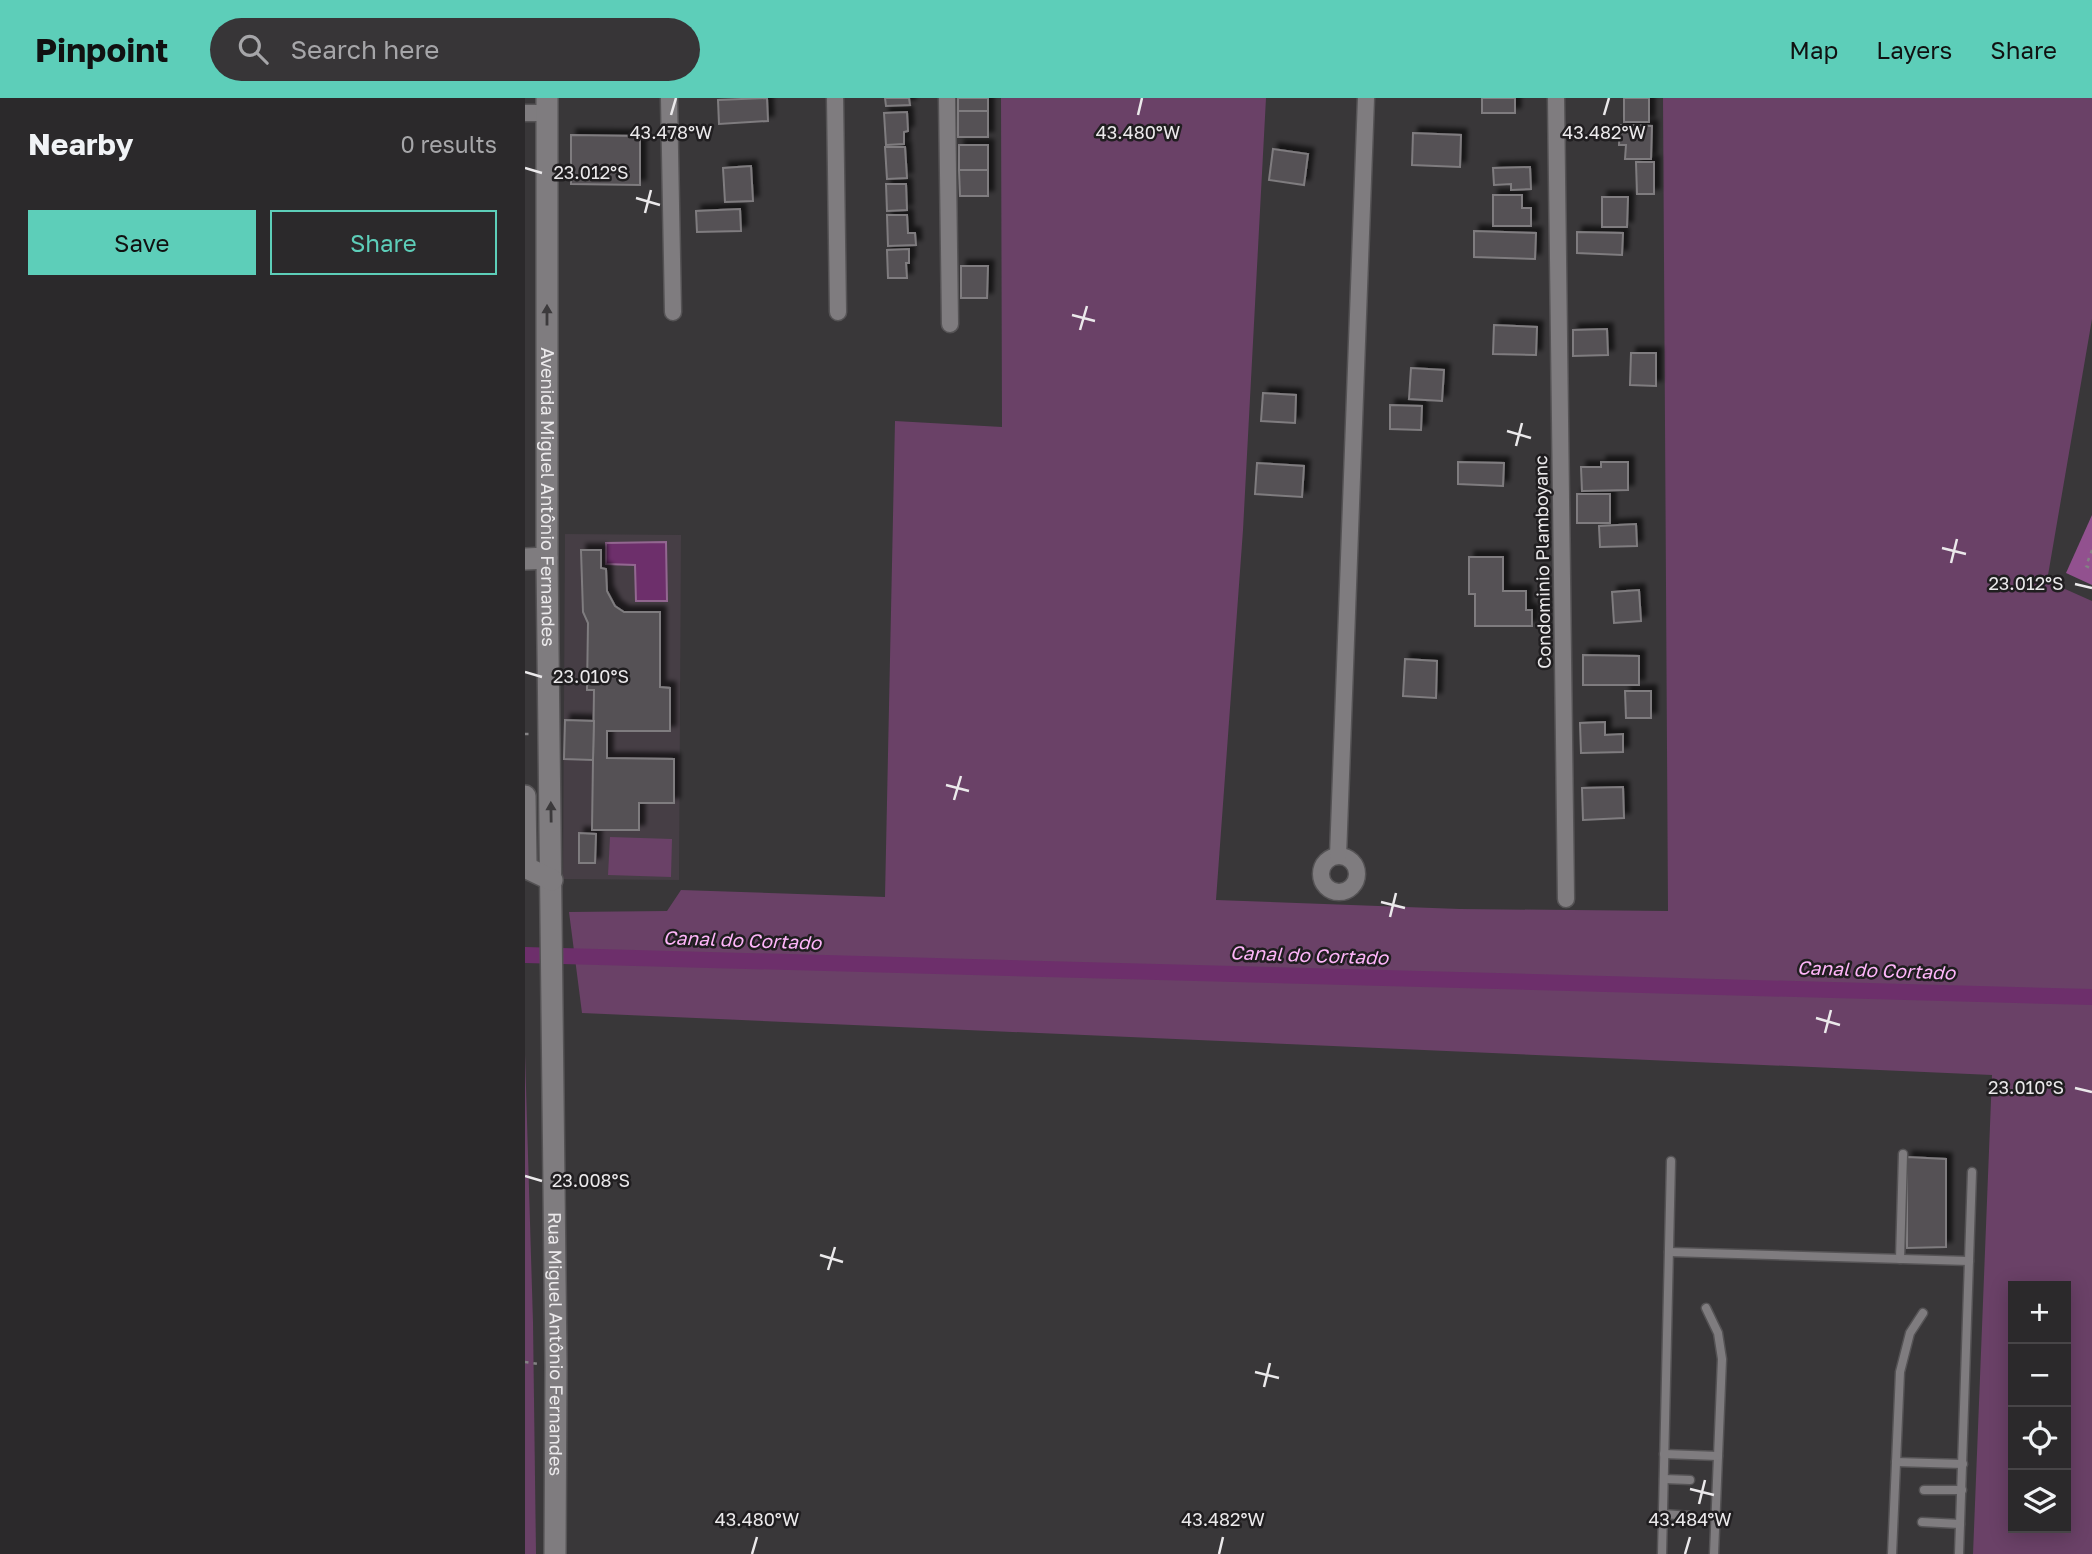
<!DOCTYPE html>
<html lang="en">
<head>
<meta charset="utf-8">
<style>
	:root { --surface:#2b292b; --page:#373537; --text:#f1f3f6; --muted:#a6a6a9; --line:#474547; --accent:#5dceb9 }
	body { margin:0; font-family:"Golos Text",sans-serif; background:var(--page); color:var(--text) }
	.controls { position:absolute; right:21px; bottom:21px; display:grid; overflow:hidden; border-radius:0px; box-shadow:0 4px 18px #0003 }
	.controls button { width:63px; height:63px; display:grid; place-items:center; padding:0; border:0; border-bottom:2px solid var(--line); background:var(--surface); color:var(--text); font:35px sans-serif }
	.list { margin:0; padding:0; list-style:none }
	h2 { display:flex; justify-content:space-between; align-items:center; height:91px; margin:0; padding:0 28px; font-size:30px }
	h2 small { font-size:23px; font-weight:400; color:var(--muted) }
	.actions { display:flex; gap:14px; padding:21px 28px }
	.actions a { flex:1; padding:16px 0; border:2px solid var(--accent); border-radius:0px; text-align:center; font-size:24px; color:var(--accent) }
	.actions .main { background:var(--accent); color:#111 }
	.icon { flex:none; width:38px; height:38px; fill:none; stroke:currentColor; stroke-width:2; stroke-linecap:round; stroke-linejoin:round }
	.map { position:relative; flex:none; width:1567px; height:1456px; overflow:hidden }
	header { display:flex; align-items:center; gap:42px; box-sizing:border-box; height:98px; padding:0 35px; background:var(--accent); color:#111 }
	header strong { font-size:33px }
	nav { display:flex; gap:38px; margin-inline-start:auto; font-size:24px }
	.search { width:490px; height:63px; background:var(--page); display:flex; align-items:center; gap:18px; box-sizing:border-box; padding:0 24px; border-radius:38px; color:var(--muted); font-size:26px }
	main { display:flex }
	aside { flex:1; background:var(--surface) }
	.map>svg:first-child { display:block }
	.built { fill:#463e45 }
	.green { fill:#6a4167; fill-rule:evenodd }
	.forest { fill:#92518f }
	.water { fill:#6d2f6b; stroke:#936791; stroke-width:2 }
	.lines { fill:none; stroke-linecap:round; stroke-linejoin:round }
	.canal { stroke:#6d2f6b; stroke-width:16 }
	.building { fill:#545154; stroke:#7f7c7f; stroke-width:2; filter:url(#shadow) }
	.lane-casing { stroke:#555355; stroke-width:11 }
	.street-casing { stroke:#555355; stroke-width:19 }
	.secondary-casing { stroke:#555355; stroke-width:24 }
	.path { stroke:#848284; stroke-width:2.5; stroke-dasharray:3.5 5; stroke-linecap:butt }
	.lane { stroke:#7f7c7f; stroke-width:8 }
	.street { stroke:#7f7c7f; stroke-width:16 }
	.secondary { stroke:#7f7c7f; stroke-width:21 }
	.oneway { fill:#3c3a3c }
	.ticks { fill:none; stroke:#ebe9eb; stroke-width:2.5 }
	.labels { text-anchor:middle; stroke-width:5; stroke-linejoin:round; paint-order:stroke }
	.street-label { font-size:18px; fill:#ebe9eb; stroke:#201e20 }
	.water-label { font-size:19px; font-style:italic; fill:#feb5f9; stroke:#201e20 }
	.ticks-label { font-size:18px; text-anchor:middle; fill:#ebe9eb; stroke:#201e20; stroke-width:5; stroke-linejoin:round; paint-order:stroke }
</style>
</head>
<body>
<header>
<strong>Pinpoint</strong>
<div class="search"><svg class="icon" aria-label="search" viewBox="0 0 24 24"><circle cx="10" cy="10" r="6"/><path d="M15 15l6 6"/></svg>Search here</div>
<nav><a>Map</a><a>Layers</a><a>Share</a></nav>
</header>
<main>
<aside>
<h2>Nearby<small>0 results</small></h2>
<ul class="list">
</ul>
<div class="actions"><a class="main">Save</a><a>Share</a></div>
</aside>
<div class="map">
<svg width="1567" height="1456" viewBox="0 0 1567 1456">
	<defs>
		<filter id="shadow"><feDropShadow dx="5.5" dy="-5.5" stdDeviation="2" flood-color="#0009"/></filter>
	</defs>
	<rect width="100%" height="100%" fill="#393739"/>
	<path class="built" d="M40 436 156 437 154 782 38 781Z"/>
	<g class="green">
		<path d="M476 0H741L718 432 691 802 935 811 1143 813 1138 0H1567V221L1522 483 1567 503V1456H1448L1467 977 57 915 44 814 142 813 156 792 360 799 370 323 477 329ZM1541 1188V1430H1488V1188Z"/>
		<path d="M85 739 147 741 146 779 83 777Z"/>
		<path d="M0 956 8 1225 11 1456H0Z"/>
	</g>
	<path class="forest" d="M1567 417V487L1541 475Z"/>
	<path class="water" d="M141 444 142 503H111L110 467 81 466V445Z"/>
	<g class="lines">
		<path class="canal" d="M0 857 1567 899"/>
	</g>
	<g class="building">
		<path d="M242 0 243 23 194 26 193 2Z"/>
		<path d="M360 0H384L385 7 361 8Z"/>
		<rect x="433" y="0" width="30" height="13"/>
		<rect x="957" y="0" width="33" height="15"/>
		<rect x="1099" y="0" width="25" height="24"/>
		<rect x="433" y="13" width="30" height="26"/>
		<path d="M382 14 383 33 379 34V46L361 47 359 15Z"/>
		<path d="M1095 27 1127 28 1126 61H1100L1101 47H1094Z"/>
		<path d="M888 35 936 37 935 69 887 67Z"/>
		<path d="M46 37 115 38V87L46 86Z"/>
		<rect x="434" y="47" width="29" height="25"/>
		<path d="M360 49H380L382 80 362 81Z"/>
		<path d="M748 51 783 56 779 87 744 82Z"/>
		<path d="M1111 64H1129V96H1112Z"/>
		<path d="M226 68 228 103 200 104 198 70Z"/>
		<path d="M1005 69 1006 91 986 92V86L969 87 968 70Z"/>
		<path d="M434 72H463V98H435Z"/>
		<path d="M361 86H381L382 112 362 113Z"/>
		<path d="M968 97H997V110H1006V128H968Z"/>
		<path d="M1077 99H1103L1102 129H1077Z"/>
		<path d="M215 111 216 133 172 134 171 113Z"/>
		<path d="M362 117H382L383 135H390L391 147 363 148Z"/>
		<path d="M949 133 1011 135 1010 161 949 159Z"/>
		<path d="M1052 134 1098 135 1097 157 1052 155Z"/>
		<path d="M384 151V165H381L382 180H363L362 152Z"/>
		<path d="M436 168H463L462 200H436Z"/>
		<path d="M969 227 1012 229 1011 257 968 256Z"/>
		<path d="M1082 231 1083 257 1048 258V232Z"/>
		<path d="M1106 255H1131V288L1105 287Z"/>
		<path d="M886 270 919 272 917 303 884 301Z"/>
		<path d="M738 295 771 297 770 325 736 323Z"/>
		<path d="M865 307 897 308 896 332 865 331Z"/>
		<path d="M933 364 979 365 978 388 933 386Z"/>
		<path d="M1076 364H1103V392L1057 393 1056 369H1076Z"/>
		<path d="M732 365 779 368 777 399 730 396Z"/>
		<rect x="1052" y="396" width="33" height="29"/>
		<path d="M1111 426 1112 448 1075 449 1074 428Z"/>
		<path d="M56 452H76V470L81 471 82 493 90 508 99 514H135V589L145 590V633H82V660L149 661V705H114V732H67L69 592H62L63 525 58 514Z"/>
		<path d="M944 459H978V493H1001V512H1007V528H950V496H944Z"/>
		<path d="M1114 492 1116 523 1089 525 1087 494Z"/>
		<path d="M1058 557 1114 558V587H1058Z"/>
		<path d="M880 561 912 563 911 600 878 598Z"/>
		<path d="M1100 593H1126V620H1101Z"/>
		<path d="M40 622 69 623 68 662 39 661Z"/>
		<path d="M1080 624V637L1098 636V654L1056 655 1055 625Z"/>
		<path d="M1098 689 1099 720 1058 722 1057 690Z"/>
		<path d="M54 735 71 736 70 765H54Z"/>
		<path d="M1382 1059 1421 1061V1149L1382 1150Z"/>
	</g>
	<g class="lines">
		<g class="lane-casing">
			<g id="lane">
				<path d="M1144 1154 1444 1163"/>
				<path d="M1375 1161 1378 1056"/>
				<path d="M1181 1210 1193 1235 1197 1261 1189 1456"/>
				<path d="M1139 1356 1193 1358"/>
				<path d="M1371 1364 1438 1366"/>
				<path d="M1139 1381 1165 1382"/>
				<path d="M1399 1392H1437"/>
				<path d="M1138 1416 1166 1418"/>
				<path d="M1397 1424 1435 1426"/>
				<path d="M1137 1456 1146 1063"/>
				<path d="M1367 1456 1375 1274 1385 1235 1398 1215"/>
				<path d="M1434 1456 1447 1074"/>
			</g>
		</g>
		<g class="street-casing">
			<g id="street">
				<path d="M144 0 148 214"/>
				<path d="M310 0 313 214"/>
				<path d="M422 0 425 226"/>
				<path d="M1031 0 1041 801"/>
				<path d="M0 15H22"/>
				<circle cx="814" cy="776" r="18"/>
				<path d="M813 758 841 0"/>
			</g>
		</g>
		<g class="secondary-casing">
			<g id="secondary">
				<path id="s1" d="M22 0V460L31 1268 30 1456"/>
				<path d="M0 461 22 460"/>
				<path d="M0 698 1 765 4 771 27 782"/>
			</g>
		</g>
		<g class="path">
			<path d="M1567 452 1561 468 1567 471"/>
			<path d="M0 636H7"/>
			<path d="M0 1264 14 1266"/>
		</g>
		<use href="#lane" class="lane"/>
		<use href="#street" class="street"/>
		<use href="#secondary" class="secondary"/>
	</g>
	<defs><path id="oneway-solid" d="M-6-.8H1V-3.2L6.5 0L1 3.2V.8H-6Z" transform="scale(1.75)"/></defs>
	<g class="oneway">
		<use href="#oneway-solid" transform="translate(22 217) rotate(-90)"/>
		<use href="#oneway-solid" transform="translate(26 714) rotate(-91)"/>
	</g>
	<path class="ticks" d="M146 17 151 0M613 17 617 0M1079 17 1084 0M0 70 17 75M111 100 135 107M120 115 126 92M547 217 570 223M555 232 562 208M982 333 1006 340M991 348 997 325M1417 450 1441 456M1426 465 1432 441M1550 486 1567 490M0 574 17 579M421 687 444 693M429 702 436 678M856 804 880 810M865 819 871 795M1291 920 1315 927M1300 935 1306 912M1550 990 1567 994M0 1078 17 1083M295 1157 318 1164M303 1172 310 1149M730 1274 754 1280M739 1289 745 1265M1165 1391 1189 1397M1174 1406 1180 1382M227 1456 232 1439M694 1456 698 1439M1160 1456 1165 1439"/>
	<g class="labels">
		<g class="street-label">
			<text dy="6" stroke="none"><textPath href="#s1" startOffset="399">Avenida Miguel Antônio Fernandes</textPath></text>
			<text transform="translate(1018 464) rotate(-91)" y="6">Condominio Plamboyanc</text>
			<text dy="6" stroke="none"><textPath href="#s1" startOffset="1246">Rua Miguel Antônio Fernandes</textPath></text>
		</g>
		<g class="water-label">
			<text transform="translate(217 842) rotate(2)" y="7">Canal do Cortado</text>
			<text transform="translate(784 857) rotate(2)" y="7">Canal do Cortado</text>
			<text transform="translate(1351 872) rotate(2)" y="7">Canal do Cortado</text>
		</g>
	</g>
	<g class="ticks-label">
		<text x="146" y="41">43.478°W</text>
		<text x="613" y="41">43.480°W</text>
		<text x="1079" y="41">43.482°W</text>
		<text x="66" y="81">23.012°S</text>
		<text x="1501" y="492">23.012°S</text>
		<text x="66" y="585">23.010°S</text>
		<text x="1501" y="996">23.010°S</text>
		<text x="66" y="1089">23.008°S</text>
		<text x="232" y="1428">43.480°W</text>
		<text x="698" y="1428">43.482°W</text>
		<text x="1165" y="1428">43.484°W</text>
	</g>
</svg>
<div class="controls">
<button>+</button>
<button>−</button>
<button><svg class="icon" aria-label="locate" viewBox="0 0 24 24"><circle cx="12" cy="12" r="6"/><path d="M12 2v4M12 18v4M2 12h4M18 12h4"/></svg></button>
<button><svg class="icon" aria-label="layers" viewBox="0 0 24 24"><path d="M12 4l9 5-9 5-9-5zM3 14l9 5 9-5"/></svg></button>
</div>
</div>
</main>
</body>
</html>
